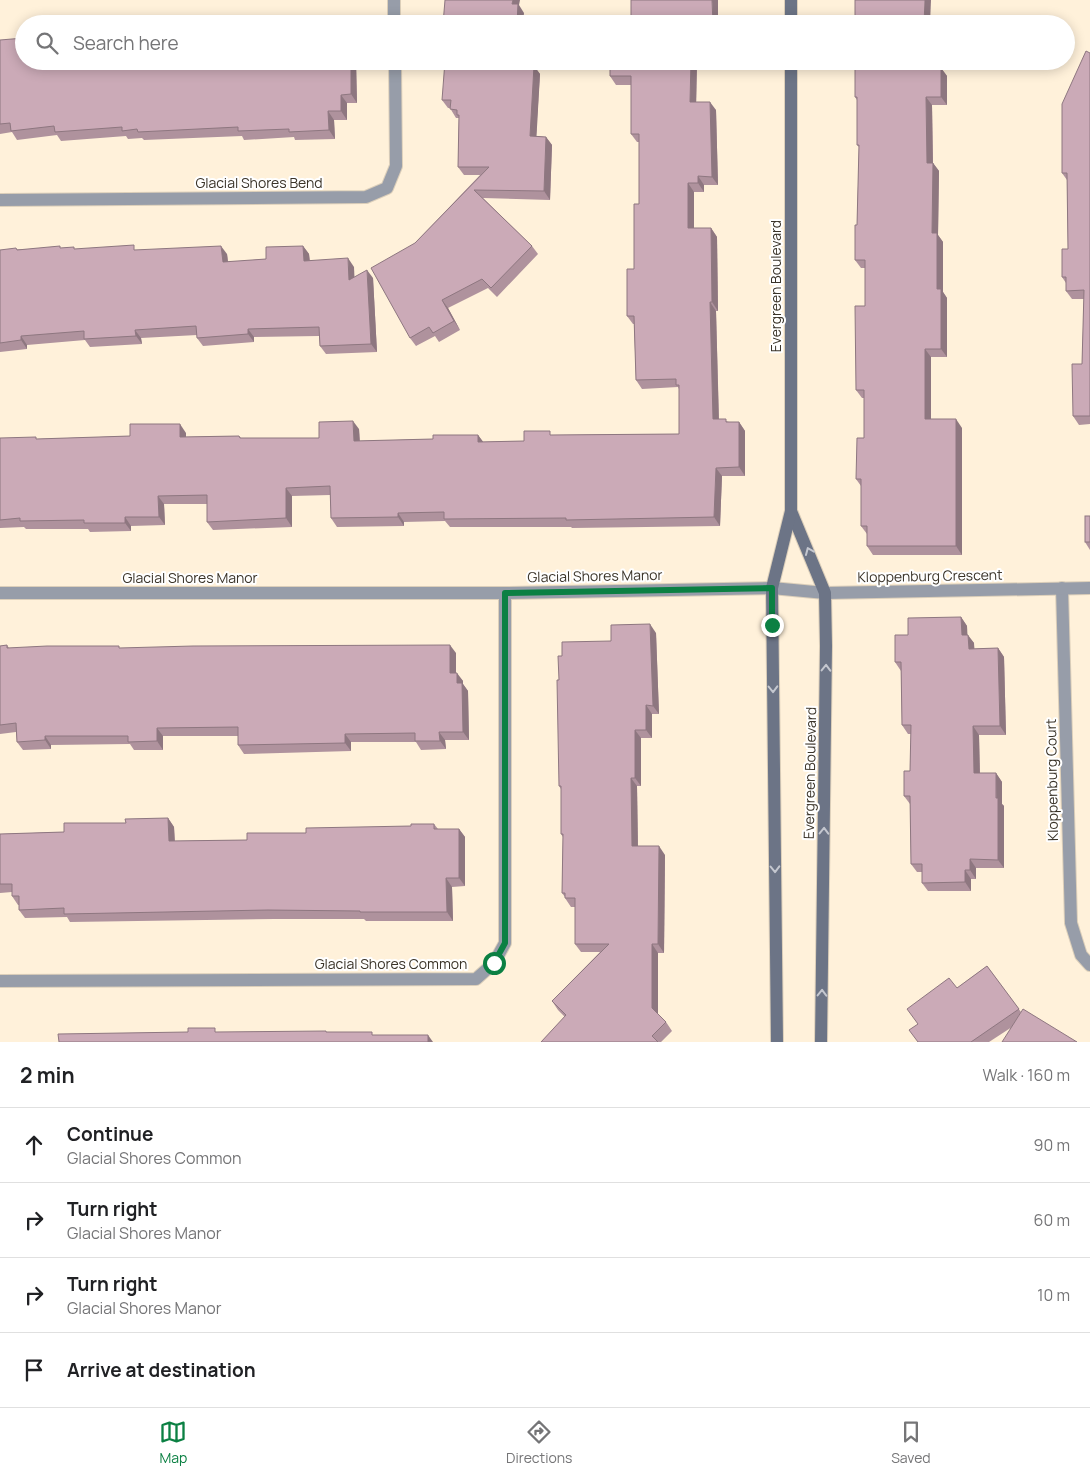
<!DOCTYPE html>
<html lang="en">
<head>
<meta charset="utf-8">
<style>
	:root { --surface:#fff; --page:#f6f6f6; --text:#202124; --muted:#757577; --line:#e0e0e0; --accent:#0b8043 }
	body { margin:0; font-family:Manrope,sans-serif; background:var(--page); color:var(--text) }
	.stop { position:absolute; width:15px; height:15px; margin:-11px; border:4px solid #0b8043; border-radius:50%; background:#fff }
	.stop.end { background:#0b8043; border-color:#fff; box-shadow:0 1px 5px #0008 }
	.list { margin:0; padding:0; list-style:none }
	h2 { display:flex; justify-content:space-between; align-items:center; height:65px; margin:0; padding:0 20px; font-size:21px }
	h2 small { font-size:16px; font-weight:400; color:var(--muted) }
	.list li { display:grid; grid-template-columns:32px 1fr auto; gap:15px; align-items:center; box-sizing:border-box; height:75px; padding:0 20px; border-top:1px solid var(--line) }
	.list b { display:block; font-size:19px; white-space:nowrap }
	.list p { margin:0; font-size:16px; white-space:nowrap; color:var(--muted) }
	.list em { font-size:16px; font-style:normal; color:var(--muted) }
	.icon { flex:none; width:28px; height:28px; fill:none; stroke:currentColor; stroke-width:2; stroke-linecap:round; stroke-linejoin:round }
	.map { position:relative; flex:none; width:1090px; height:1042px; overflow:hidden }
	.search { position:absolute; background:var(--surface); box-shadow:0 2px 12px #0003; left:15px; right:15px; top:15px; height:55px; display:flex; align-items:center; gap:12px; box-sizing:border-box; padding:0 18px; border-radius:28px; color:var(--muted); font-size:19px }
	.sheet { height:365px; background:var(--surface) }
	nav { display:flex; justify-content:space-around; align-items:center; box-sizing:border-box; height:70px; border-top:1px solid var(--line); background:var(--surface); font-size:14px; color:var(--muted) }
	nav a { display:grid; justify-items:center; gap:2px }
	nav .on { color:var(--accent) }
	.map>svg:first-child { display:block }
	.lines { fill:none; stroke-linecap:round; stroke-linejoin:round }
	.street-casing { stroke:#dccfba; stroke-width:14 }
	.secondary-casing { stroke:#dccfba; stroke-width:14 }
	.street { stroke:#979da9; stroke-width:12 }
	.secondary { stroke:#6c7486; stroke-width:12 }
	.wall { fill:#af929d }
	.shaded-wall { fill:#8e7780 }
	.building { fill:#cbaab7; stroke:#8e7780 }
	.oneway { stroke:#c4c7cf }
	.route { stroke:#0b8043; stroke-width:6 }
	.labels { text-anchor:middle; stroke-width:4; stroke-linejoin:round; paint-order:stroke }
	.street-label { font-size:14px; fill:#3a3328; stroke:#fff }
</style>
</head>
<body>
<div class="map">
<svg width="1090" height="1042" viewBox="0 0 1090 1042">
	<rect width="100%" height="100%" fill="#fff1da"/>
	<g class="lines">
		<g class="street-casing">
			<g id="street">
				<path d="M394 0V24"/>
				<path d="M0 200 366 197 387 188 396 166 395 61"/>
				<path d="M1062 588 1071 923 1081 955 1090 965"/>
				<path d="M0 593H505L772 588 825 593 1090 588"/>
				<path d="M0 981 476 979 494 963 505 943V593"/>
			</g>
		</g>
		<g class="secondary-casing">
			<g id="secondary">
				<path d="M791 0V24"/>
				<path d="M791 511 825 593 826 646 821 1042"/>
				<path d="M777 1042 772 588 791 511V61"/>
			</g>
		</g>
		<use href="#street" class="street"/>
		<use href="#secondary" class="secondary"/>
	</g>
	<g class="wall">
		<path d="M0 40 24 61H356L357 103H347V120H334L335 139 295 140 294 137 244 140 242 136 144 140 142 138 128 139 126 136 61 141 57 135 17 140 12 132 0 134Z"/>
		<path d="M1090 53V424L1079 425 1073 416 1082 364 1084 299H1072L1066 291V283L1062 277 1068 249 1067 180 1062 173Z"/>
		<path d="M610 61H720V62H697L696 102 716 110 718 185H704V192H694V228H711L717 237 718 311H716L719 419 729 422H739L745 431V476H722L720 526 572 528 571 527H450L445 521 404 522V526L337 527 331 518 330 495 292 496V527L213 530 207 522V504H164L165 525 131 526V531L90 532 88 529H26L24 527 0 528V438L37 439 130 436 186 433V437L239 436 241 438H319L359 429 360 441 433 439 478 435 483 442 524 441 553 435 679 434V389L678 387 642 389 636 380 634 324H633L627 316 634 269 639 204V142H637L631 134V85H616L610 76Z"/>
		<path d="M859 61H930V68H941L947 76V105H932L933 163 939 171 938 235 943 242V292L947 298V357H931V419L962 428V555H873L867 546V534L861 526V486L856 479 864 438V398H862L856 390 865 306V268H861L855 260 857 225 859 147 857 145V100L855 97Z"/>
		<path d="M520 65 534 66 540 74 536 136 546 137 552 145 550 200 483 198 532 246 538 254 497 297 488 288 448 308 460 330 439 342 435 336 416 346 410 338 415 243 480 175H464L458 167 459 118H456L450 108H448L442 100Z"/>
		<path d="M303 246 309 254 310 260 354 267V277L373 278 377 352 326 354 320 346 319 336 254 337V342L203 346 197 338V335L141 338 142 344 90 347 85 340 27 345V349L0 352V250L61 248 75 249 137 250 227 254 228 262 266 259Z"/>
		<path d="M1085 542H1090V550Z"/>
		<path d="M961 617 967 626V635L974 643V649L998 648 1004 657 1006 735H979L980 773H996L1002 782V804L1004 806V868H976V879H971V891H928L922 883V872H917L911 864 910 804 904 796 910 771 911 734H908L902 725 901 671 895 662 908 635Z"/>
		<path d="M656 633 659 714H652V738H641V786H637L638 846 665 855 664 953H658V1014L666 1022 672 1031 661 1042H541L565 1017 558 1010 552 1001 600 952H581L575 944V907H571L565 898V897L562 893 563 837 561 834V789L559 786V680L562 656 611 641Z"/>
		<path d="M7 645 9 648H121L456 653V673L463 681V684L468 691 469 740H445L446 749 421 750 416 742H351V751L244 754 238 745V736H163V750H134L130 744 51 745V749L23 750 17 742 16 732 0 734V646Z"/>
		<path d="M168 818 174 827 175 841 247 840 306 833 411 826 434 824 438 829H459L465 837V886L452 887 453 921H366L364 919H274L70 922 67 917 25 918 19 910V905H18L12 896V892L0 893V834L64 832 126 823Z"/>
		<path d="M987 966 1021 1012 1012 1027 989 1042H918L917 1024 957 988Z"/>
	</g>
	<g class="shaded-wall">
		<path d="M513 0H520L519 5 524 13 523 24H517L512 4Z"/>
		<path d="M712 0H718V24H713Z"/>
		<path d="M925 0H931L930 24H924Z"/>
		<path d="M351 61H356L357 103 351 94Z"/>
		<path d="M514 61H521L520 73 514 64Z"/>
		<path d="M691 61H696L697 62 696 111 690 102Z"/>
		<path d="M924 61H930L929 76 923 68Z"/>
		<path d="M534 66 540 74 536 145 530 136Z"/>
		<path d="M941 68 947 76V105L941 97Z"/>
		<path d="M341 95 347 103V120L341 111Z"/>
		<path d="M926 97 932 105 933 171 927 163Z"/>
		<path d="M710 102 716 110 718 185 712 177Z"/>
		<path d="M328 111 334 120 335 139 329 130Z"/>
		<path d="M546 137 552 145 550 200 544 191Z"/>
		<path d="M933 163 939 171 938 235 943 242V292L947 298V357L941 349 932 233Z"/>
		<path d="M698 176 704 185V192L698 183Z"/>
		<path d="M688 183 694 192V237L688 228Z"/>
		<path d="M711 228 717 237 718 311 712 302Z"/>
		<path d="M221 246 227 254 229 271 223 262Z"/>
		<path d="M303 246 309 254 310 269 304 261Z"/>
		<path d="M348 258 354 267 355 289 349 280Z"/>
		<path d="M367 270 373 278 377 352 371 344Z"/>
		<path d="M442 300 448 308 460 330 454 321Z"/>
		<path d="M710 302 716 311 719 428 713 419Z"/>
		<path d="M248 329 254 337V342L248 334Z"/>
		<path d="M135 330 141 338 142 344 136 336Z"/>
		<path d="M21 336 27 345V349L21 340Z"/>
		<path d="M925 349 931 357V428L925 419Z"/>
		<path d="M956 419 962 428V555L956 546Z"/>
		<path d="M353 421 359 429 360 450 354 441Z"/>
		<path d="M739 422 745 431V476L739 467Z"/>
		<path d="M180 424 186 433V445L180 437Z"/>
		<path d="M478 435 484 443 478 442Z"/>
		<path d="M716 468 722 476 720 526 714 517Z"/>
		<path d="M286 488 292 496V527L286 518Z"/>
		<path d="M158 496 164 504 165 525 159 517Z"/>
		<path d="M398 513 404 522V526L398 517Z"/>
		<path d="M125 517 131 526V531L125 523Z"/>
		<path d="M961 617 967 626 968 644 962 635Z"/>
		<path d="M650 624 656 633 659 714 653 706Z"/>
		<path d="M968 635 974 643 975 657 969 649Z"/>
		<path d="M450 645 456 653V681L450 673Z"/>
		<path d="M998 648 1004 657 1006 735 1000 726Z"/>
		<path d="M457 673 463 681V684L468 691 469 740 463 732 457 683Z"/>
		<path d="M646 705 652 714V738L646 730Z"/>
		<path d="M973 726 979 735 980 782 974 773Z"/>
		<path d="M157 728 163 736V750L157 741Z"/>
		<path d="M635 730 641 738V786L635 778Z"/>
		<path d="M439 732 445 740 446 749 440 741Z"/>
		<path d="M345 734 351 742V751L345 743Z"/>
		<path d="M45 736 51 745V749L45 740Z"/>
		<path d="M996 773 1002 782V804L1004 806V868L998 860Z"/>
		<path d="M631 778 637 786 638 855 632 846Z"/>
		<path d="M168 818 174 827 175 850 169 841Z"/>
		<path d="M459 829 465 837V886L459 878Z"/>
		<path d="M659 846 665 855 664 953 658 944Z"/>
		<path d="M970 859 976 868V879L970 870Z"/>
		<path d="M965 870 971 879V891L965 882Z"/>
		<path d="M446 878 452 887 453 921 447 912Z"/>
		<path d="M652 944 658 953V1016L652 1008Z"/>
		<path d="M428 1035 433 1042H428Z"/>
	</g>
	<g class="building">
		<path d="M445 0H513L512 4H518L517 24H443Z"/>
		<path d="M631 0H712L713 24H625V18H631Z"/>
		<path d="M855 0H925L924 24H859V19H855Z"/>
		<path d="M24 38V61H351V94L341 95V111H328L329 130 289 132V129L238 131V127L138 132 137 129 122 131V127L55 132 54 126 11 131 10 123 0 124V40Z"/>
		<path d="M1086 51 1090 53V416H1073L1072 364H1082L1084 290 1066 291V277H1062V249H1068L1067 173H1062V104Z"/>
		<path d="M445 61H514V64L534 66 530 136 546 137 544 191 474 190 532 246 491 288 482 279 442 300 454 321 433 333 429 327 410 338 371 268 415 243 489 167H458L459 115H457V110L450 109 451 100H442Z"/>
		<path d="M610 61H691L690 102H710L712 177 698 176V183H688V228H711L712 302H710L713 419H726V422H739V467L716 468 714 517 566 520V518L444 519V512L398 513V517L331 518 330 486 286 488V518L207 522V495L158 496 159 517H125V523H84V520L20 521V518L0 520V438L36 437V439L130 436V424H180V437L239 436 240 438H319V422L353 421 354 441 433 439V435H478V442L524 441V431H550V435L679 434V385H676V379L636 380 634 316H627V269H634V204H639V134H631V76H610Z"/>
		<path d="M859 61H924L923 68H941V97H926L927 163H933L932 233H937V289H941V349H925V419H956V546H867V526H861V479H856L857 438H864V390H856L855 306H865V260H855V225H857L859 145H857V97H855V64H859Z"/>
		<path d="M134 245V250L221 246 223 262 266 259V247L303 246 304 261 348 258 349 280 367 270 371 344 320 346 319 327 248 329V334L197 338 196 326 135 330 136 336 84 339V331L21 336V340L0 343V250L16 248 17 250 60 246V248L74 247V249Z"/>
		<rect x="1085" y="516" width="5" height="26"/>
		<path d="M961 617 962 635H968L969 649 998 648 1000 726H973L974 773H996V798H998V860L970 859V870H965V882L922 883V864H911L910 796H904V771H910L911 725H902L901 662H895V635H908V618Z"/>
		<path d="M650 624 653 706 646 705V730H635V778H631L632 846H659L658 944H652V1008L666 1022 652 1036 658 1042H541L566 1015 552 1001 609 944H575V898H565V893H562L563 834H561V786H559L557 680H559L558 656H562V642L611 641V625Z"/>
		<path d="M7 645V648L47 646H119V648L193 646 450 645V673H457V683H462L463 732H439L440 741H415V733L345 734V743L238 745V727L157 728V741L128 742V736H45V740L17 742 16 723 0 725V646Z"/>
		<path d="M168 818 169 841 247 840V833H306V828L411 826V824H434V829H459V878H446L447 912H360V911L268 910 64 914V908L19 910V896H12V884H0V834L64 832V823H126L125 819Z"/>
		<path d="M987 966 1019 1009 971 1042H918L909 1030 918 1024 907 1009 949 978 957 988Z"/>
		<path d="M1023 1009 1077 1042H1002Z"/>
		<path d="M188 1028H215V1032L326 1031V1032H372V1035H428V1042H59L58 1034 188 1032Z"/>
	</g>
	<defs><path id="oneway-chevron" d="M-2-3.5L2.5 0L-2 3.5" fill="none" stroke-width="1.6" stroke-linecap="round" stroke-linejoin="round" transform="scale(1.25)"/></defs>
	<g class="oneway">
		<use href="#oneway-chevron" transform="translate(809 551) rotate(-113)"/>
		<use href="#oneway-chevron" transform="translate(826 668) rotate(-89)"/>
		<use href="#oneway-chevron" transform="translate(773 689) rotate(89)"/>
		<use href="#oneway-chevron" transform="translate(824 831) rotate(-89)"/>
		<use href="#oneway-chevron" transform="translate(775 869) rotate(89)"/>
		<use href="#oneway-chevron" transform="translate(822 993) rotate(-89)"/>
	</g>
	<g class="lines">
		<path class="route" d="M494 963 505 943V593L772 588V625"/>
	</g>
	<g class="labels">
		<g class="street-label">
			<text x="259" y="188">Glacial Shores Bend</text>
			<text transform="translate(776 286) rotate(-90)" y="5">Evergreen Boulevard</text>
			<text transform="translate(595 576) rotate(-1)" y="5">Glacial Shores Manor</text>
			<text transform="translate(930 576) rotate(-1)" y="5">Kloppenburg Crescent</text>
			<text x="190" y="583">Glacial Shores Manor</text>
			<text transform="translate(810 773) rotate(-89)" y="5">Evergreen Boulevard</text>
			<text transform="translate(1052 780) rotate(-91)" y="5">Kloppenburg Court</text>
			<text x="391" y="969">Glacial Shores Common</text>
		</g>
	</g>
</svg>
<div class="stop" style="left:494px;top:963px"></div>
<div class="stop end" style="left:772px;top:625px"></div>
<div class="search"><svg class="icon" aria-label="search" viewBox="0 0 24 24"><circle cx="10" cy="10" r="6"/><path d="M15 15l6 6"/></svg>Search here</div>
</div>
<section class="sheet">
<h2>2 min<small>Walk · 160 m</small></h2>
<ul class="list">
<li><svg class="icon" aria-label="ahead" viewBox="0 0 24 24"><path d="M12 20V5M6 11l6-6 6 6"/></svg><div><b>Continue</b><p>Glacial Shores Common</p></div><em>90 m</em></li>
<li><svg class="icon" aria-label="right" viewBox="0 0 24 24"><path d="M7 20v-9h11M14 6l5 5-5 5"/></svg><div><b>Turn right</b><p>Glacial Shores Manor</p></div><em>60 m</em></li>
<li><svg class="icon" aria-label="right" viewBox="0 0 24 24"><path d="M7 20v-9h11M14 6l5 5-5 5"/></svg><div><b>Turn right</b><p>Glacial Shores Manor</p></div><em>10 m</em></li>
<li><svg class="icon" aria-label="arrive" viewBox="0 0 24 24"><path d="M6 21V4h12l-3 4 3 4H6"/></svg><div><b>Arrive at destination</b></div></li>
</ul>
</section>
<nav>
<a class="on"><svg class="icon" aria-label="map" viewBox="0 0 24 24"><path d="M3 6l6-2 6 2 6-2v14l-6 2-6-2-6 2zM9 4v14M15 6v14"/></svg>Map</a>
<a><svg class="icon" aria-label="directions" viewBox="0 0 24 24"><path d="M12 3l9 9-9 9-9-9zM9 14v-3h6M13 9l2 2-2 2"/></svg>Directions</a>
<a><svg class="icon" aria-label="saved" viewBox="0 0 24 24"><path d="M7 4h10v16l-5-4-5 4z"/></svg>Saved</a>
</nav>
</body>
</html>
